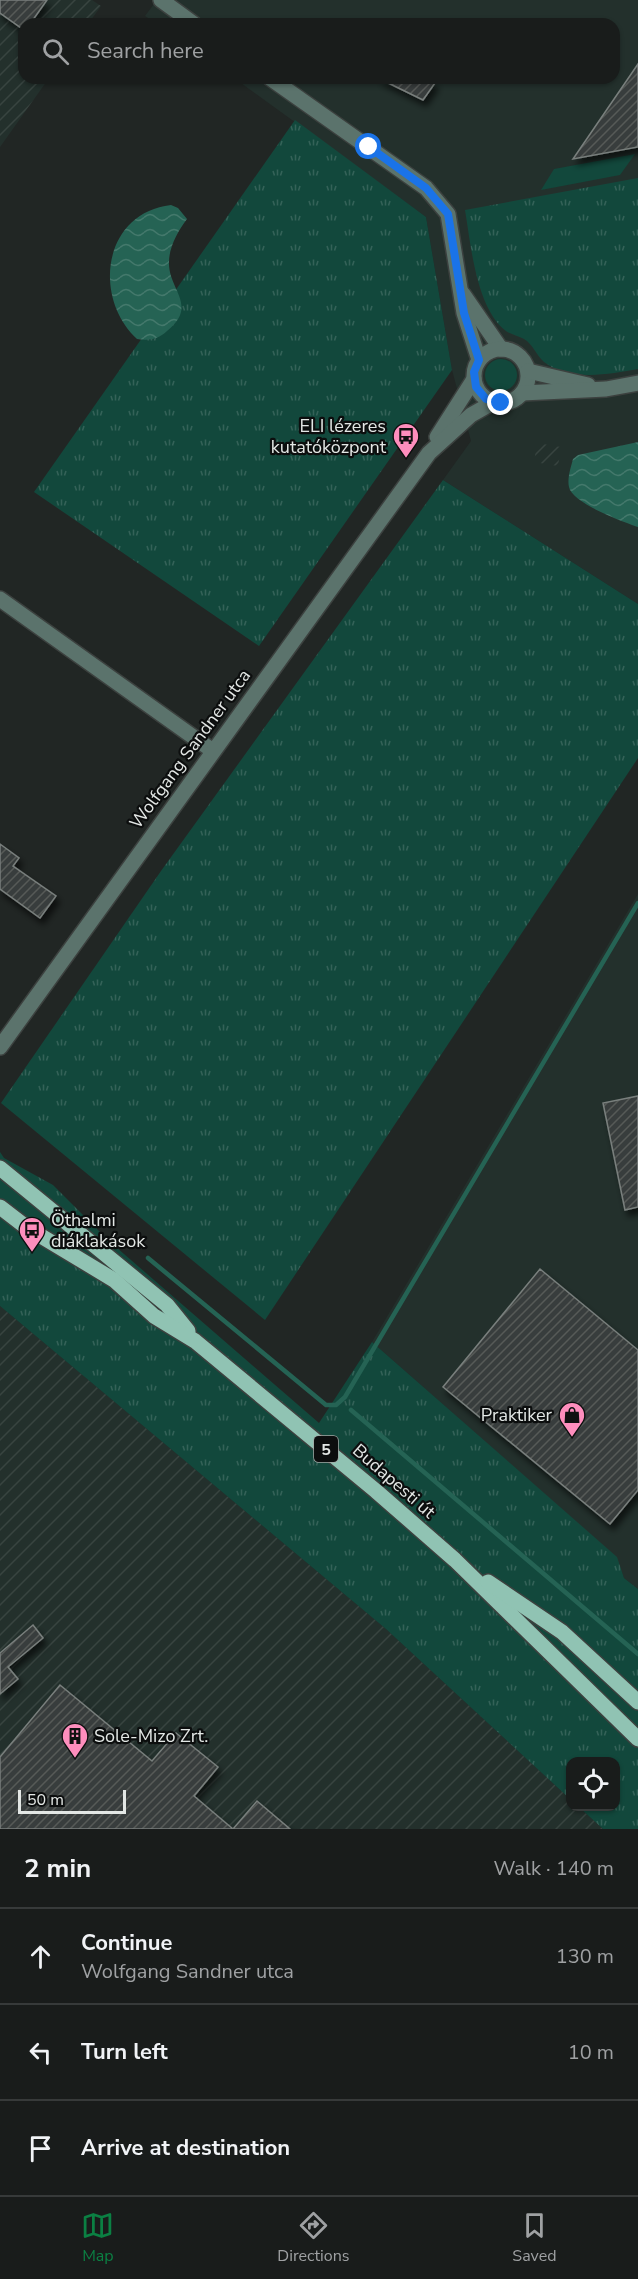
<!DOCTYPE html>
<html lang="en">
<head>
<meta charset="utf-8">
<style>
	:root { --surface:#191c1b; --page:#262928; --text:#f1f3f6; --muted:#9fa1a3; --line:#373a3a; --accent:#0b8043 }
	body { margin:0; font-family:"Nunito Sans",sans-serif; background:var(--page); color:var(--text) }
	.controls { position:absolute; right:18px; bottom:18px; display:grid; overflow:hidden; border-radius:12px; box-shadow:0 2px 4px #0004 }
	.controls button { width:54px; height:54px; display:grid; place-items:center; padding:0; border:0; border-bottom:2px solid var(--line); background:var(--surface); color:var(--text); font:30px sans-serif }
	.scale { position:absolute; left:18px; bottom:15px; width:108px; box-sizing:border-box; padding-left:6px; border:3px solid #e3e7e5; border-top:0; font-size:16px; line-height:21px; white-space:nowrap; color:#e3e7e5; -webkit-text-stroke:4px #0c0e0e; paint-order:stroke }
	.stop { position:absolute; width:18px; height:18px; margin:-14px; border:4px solid #1a73e8; border-radius:50%; background:#fff }
	.stop.end { background:#1a73e8; border-color:#fff; box-shadow:0 2px 6px #0008 }
	.list { margin:0; padding:0; list-style:none }
	h2 { display:flex; justify-content:space-between; align-items:center; height:78px; margin:0; padding:0 24px; font-size:26px }
	h2 small { font-size:20px; font-weight:400; color:var(--muted) }
	.list li { display:grid; grid-template-columns:39px 1fr auto; gap:18px; align-items:center; box-sizing:border-box; height:96px; padding:0 24px; border-top:2px solid var(--line) }
	.list b { display:block; font-size:22px; white-space:nowrap }
	.list p { margin:0; font-size:20px; white-space:nowrap; color:var(--muted) }
	.list em { font-size:20px; font-style:normal; color:var(--muted) }
	.icon { flex:none; width:33px; height:33px; fill:none; stroke:currentColor; stroke-width:2; stroke-linecap:round; stroke-linejoin:round }
	.map { position:relative; flex:none; width:638px; height:1829px; overflow:hidden }
	.search { position:absolute; background:var(--surface); box-shadow:0 2px 4px #0004; left:18px; right:18px; top:18px; height:66px; display:flex; align-items:center; gap:15px; box-sizing:border-box; padding:0 21px; border-radius:18px; color:var(--muted); font-size:22px }
	.sheet { height:366px; background:var(--surface) }
	nav { display:flex; justify-content:space-around; align-items:center; box-sizing:border-box; height:84px; border-top:2px solid var(--line); background:var(--surface); font-size:16px; color:var(--muted) }
	nav a { display:grid; justify-items:center; gap:3px }
	nav .on { color:var(--accent) }
	.map>svg:first-child { display:block }
	.built { fill:#23302c }
	.industrial { fill:url(#industrial-furrows) }
	.grass { fill:url(#grass-tufts) }
	.garden { fill:#12483c }
	.water { fill:url(#water-waves) }
	.lines { fill:none; stroke-linecap:round; stroke-linejoin:round }
	.stream { stroke:#256354; stroke-width:4.5 }
	.building { fill:url(#building-hatch); stroke:#797f7d; stroke-width:1.5; filter:url(#shadow) }
	.minor-casing { stroke:#3c413f; stroke-width:18 }
	.major-casing { stroke:#3c413f; stroke-width:18 }
	.minor { stroke:#5b736c; stroke-width:15 }
	.major { stroke:#90c3b3; stroke-width:15 }
	.route { stroke:#1a73e8; stroke-width:8 }
	.labels { text-anchor:middle; stroke-width:4.5; stroke-linejoin:round; paint-order:stroke }
	.shield { fill:#0c0e0e; stroke:#a2a6a4; stroke-width:1.5 }
	.shield-label { font-size:16px; font-weight:bold; fill:#e3e7e5 }
	.poi-label { font-size:18px; fill:#e3e7e5; stroke:#0c0e0e; text-anchor:end }
	.street-label { font-size:18px; fill:#e3e7e5; stroke:#0c0e0e }
</style>
</head>
<body>
<div class="map">
<svg width="638" height="1829" viewBox="0 0 638 1829">
	<defs>
		<pattern id="industrial-furrows" width="10" height="10" patternUnits="userSpaceOnUse" patternTransform="scale(1.5)"><rect width="10" height="10" fill="#23302c"/><path d="M-1 1l2-2M0 10L10 0M9 11l2-2" fill="none" stroke="#384440"/></pattern>
		<pattern id="grass-tufts" width="24" height="20" patternUnits="userSpaceOnUse" patternTransform="scale(1.5)"><rect width="24" height="20" fill="#12483c"/><path d="M3 7l-1-3M5 7V3M7 7l1-3M15 17l-1-3M17 17v-4M19 17l1-3" fill="none" stroke="#346258"/></pattern>
		<pattern id="water-waves" width="16" height="10" patternUnits="userSpaceOnUse" patternTransform="scale(1.5)"><rect width="16" height="10" fill="#256354"/><path d="M0 5q4-4 8 0t8 0" fill="none" stroke="#44796c"/></pattern>
		<pattern id="building-hatch" width="6" height="6" patternUnits="userSpaceOnUse" patternTransform="scale(1.5)"><rect width="6" height="6" fill="#393e3c"/><path d="M-1 1l2-2M0 6l6-6M5 7l2-2" fill="none" stroke="#565a58"/></pattern>
		<filter id="shadow"><feDropShadow dx="3.5" dy="6" stdDeviation="3" flood-color="#0009"/></filter>
	</defs>
	<rect width="100%" height="100%" fill="#212624"/>
	<g class="built">
		<path d="M157 0H638V604L443 480 471 441 452 370 426 217 234 78H614V24H157L145 16Z"/>
		<path d="M638 894V1589L624 1578 616 1557 372 1342Z"/>
	</g>
	<g class="industrial">
		<path d="M0 0H92L101 6 88 24H24V78H49L0 147Z"/>
		<path d="M537 443 561 447 558 466 534 462Z"/>
		<path d="M0 1306 386 1629 570 1799V1806L579 1807 603 1829H0Z"/>
	</g>
	<g class="grass">
		<path d="M295 120 426 217 452 370 259 646 34 492Z"/>
		<path d="M638 178V369C609 374 570 382 544 362 537 356 534 347 527 341 521 336 512 335 506 331 476 308 471 245 465 210Z"/>
		<path d="M443 480 638 604V758L265 1320 1 1103 161 871Z"/>
		<path d="M0 1152 4 1158 53 1185 109 1241 319 1423 372 1342 617 1557 624 1578 638 1589V1829H603L579 1807 616 1806V1762H570V1799L386 1629 0 1306Z"/>
	</g>
	<g class="garden">
		<path d="M635 154 620 175 541 190 554 169Z"/>
		<circle cx="501" cy="375" r="16"/>
	</g>
	<g class="water">
		<path d="M171 205 178 208 187 219C178 231 169 247 169 262 168 290 199 305 167 331 158 339 150 341 137 339 92 297 103 213 171 205Z"/>
		<path d="M638 442V527C623 522 572 503 569 487 567 478 571 467 573 459L578 455Z"/>
	</g>
	<g class="lines">
		<g class="stream">
			<path d="M148 1258 326 1405H336L345 1397 638 903"/>
			<path d="M351 1410 638 1654"/>
		</g>
	</g>
	<g class="building">
		<path d="M0 0H47L30 24H24V30L0 13Z"/>
		<path d="M638 64V147L573 159Z"/>
		<path d="M378 78H425L435 83 423 100Z"/>
		<path d="M0 844 19 858 13 866 56 896 40 918 0 889Z"/>
		<path d="M638 1096V1207L625 1210 603 1103Z"/>
		<path d="M540 1269 638 1350V1490L610 1524 443 1387Z"/>
		<path d="M33 1625 43 1638 8 1667 18 1679 0 1694V1653Z"/>
		<path d="M60 1685 152 1761 176 1733 218 1767 194 1796 233 1829 257 1801 290 1829H0V1757Z"/>
	</g>
	<g class="lines">
		<g class="minor-casing">
			<g id="minor">
				<path d="M161 0 194 24"/>
				<path d="M270 78 426 188 448 214 464 313 479 360"/>
				<path d="M463 294 501 349"/>
				<circle cx="501" cy="376" r="27"/>
				<path d="M528 371 588 385"/>
				<path d="M522 393 606 389 638 383"/>
				<path d="M437 437 474 379"/>
				<path d="M0 599 213 751"/>
				<path d="M0 1047 429 453 471 415 494 402"/>
			</g>
		</g>
		<g class="major-casing">
			<g id="major">
				<path d="M0 1168 167 1305 188 1331"/>
				<path d="M0 1207 26 1227 114 1280 154 1316 195 1341 376 1491 455 1560 638 1739"/>
				<path d="M488 1582 562 1632 638 1702"/>
			</g>
		</g>
		<use href="#minor" class="minor"/>
		<use href="#major" class="major"/>
	</g>
	<g class="lines">
		<path class="route" d="M369 147 426 188 448 214 464 313 479 360 474 372 476 387 486 399 501 403"/>
	</g>
	<defs>
		<g id="bus-pin" transform="scale(1.35)"><path d="M0 17L-7.5 6A9.5 9.5 0 1 1 7.5 6Z" fill="#fe8ebd" stroke="#0c0e0e"/><path d="M-5-6H5V4H4V6H2V4H-2V6H-4V4H-5ZM-3.5-4V0h7V-4ZM-3.5 1.2v1.5H-2V1.2ZM2 1.2v1.5H3.5V1.2Z" fill="#111"/></g>
		<g id="shop-pin" transform="scale(1.35)"><path d="M0 17L-7.5 6A9.5 9.5 0 1 1 7.5 6Z" fill="#fe8ebd" stroke="#0c0e0e"/><path d="M-5-2.5h2.3a2.7 3.5 0 0 1 5.4 0H5L5.5 6h-11ZM-1.5-2.5h3a1.5 2.3 0 0 0-3 0Z" fill="#111"/></g>
		<g id="building-pin" transform="scale(1.35)"><path d="M0 17L-7.5 6A9.5 9.5 0 1 1 7.5 6Z" fill="#fe8ebd" stroke="#0c0e0e"/><path d="M-4-6H4V6H1V3H-1V6H-4ZM-2.5-4.3h1.7v1.8h-1.7ZM.8-4.3h1.7v1.8H.8ZM-2.5-1h1.7V.8h-1.7ZM.8-1h1.7V.8H.8Z" fill="#111"/></g>
	</defs>
	<g fill-rule="evenodd">
		<use href="#bus-pin" x="406" y="436"/>
		<use href="#bus-pin" x="32" y="1230"/>
		<use href="#shop-pin" x="572" y="1415"/>
		<use href="#building-pin" x="75" y="1736"/>
	</g>
	<g class="labels">
		<rect class="shield" x="314" y="1436" width="24" height="26" rx="4.5"/>
		<g class="shield-label">
			<text x="326" y="1455">5</text>
		</g>
		<g class="poi-label">
			<text x="386" y="432">ELI lézeres<tspan x="386" dy="21">kutatóközpont</tspan></text>
			<text x="51" y="1226" text-anchor="start">Öthalmi<tspan x="51" dy="21">diáklakások</tspan></text>
			<text x="552" y="1421">Praktiker</text>
			<text x="94" y="1742" text-anchor="start">Sole-Mizo Zrt.</text>
		</g>
		<g class="street-label">
			<text transform="translate(190 749) rotate(-54)" y="6">Wolfgang Sandner utca</text>
			<text transform="translate(394 1481) rotate(41)" y="6">Budapesti út</text>
		</g>
	</g>
</svg>
<div class="controls">
<button><svg class="icon" aria-label="locate" viewBox="0 0 24 24"><circle cx="12" cy="12" r="6"/><path d="M12 2v4M12 18v4M2 12h4M18 12h4"/></svg></button>
</div>
<div class="scale">50 m</div>
<div class="stop" style="left:369px;top:147px"></div>
<div class="stop end" style="left:501px;top:403px"></div>
<div class="search"><svg class="icon" aria-label="search" viewBox="0 0 24 24"><circle cx="10" cy="10" r="6"/><path d="M15 15l6 6"/></svg>Search here</div>
</div>
<section class="sheet">
<h2>2 min<small>Walk · 140 m</small></h2>
<ul class="list">
<li><svg class="icon" aria-label="ahead" viewBox="0 0 24 24"><path d="M12 20V5M6 11l6-6 6 6"/></svg><div><b>Continue</b><p>Wolfgang Sandner utca</p></div><em>130 m</em></li>
<li><svg class="icon" aria-label="left" viewBox="0 0 24 24"><path d="M17 20v-9H6M10 6l-5 5 5 5"/></svg><div><b>Turn left</b></div><em>10 m</em></li>
<li><svg class="icon" aria-label="arrive" viewBox="0 0 24 24"><path d="M6 21V4h12l-3 4 3 4H6"/></svg><div><b>Arrive at destination</b></div></li>
</ul>
</section>
<nav>
<a class="on"><svg class="icon" aria-label="map" viewBox="0 0 24 24"><path d="M3 6l6-2 6 2 6-2v14l-6 2-6-2-6 2zM9 4v14M15 6v14"/></svg>Map</a>
<a><svg class="icon" aria-label="directions" viewBox="0 0 24 24"><path d="M12 3l9 9-9 9-9-9zM9 14v-3h6M13 9l2 2-2 2"/></svg>Directions</a>
<a><svg class="icon" aria-label="saved" viewBox="0 0 24 24"><path d="M7 4h10v16l-5-4-5 4z"/></svg>Saved</a>
</nav>
</body>
</html>
